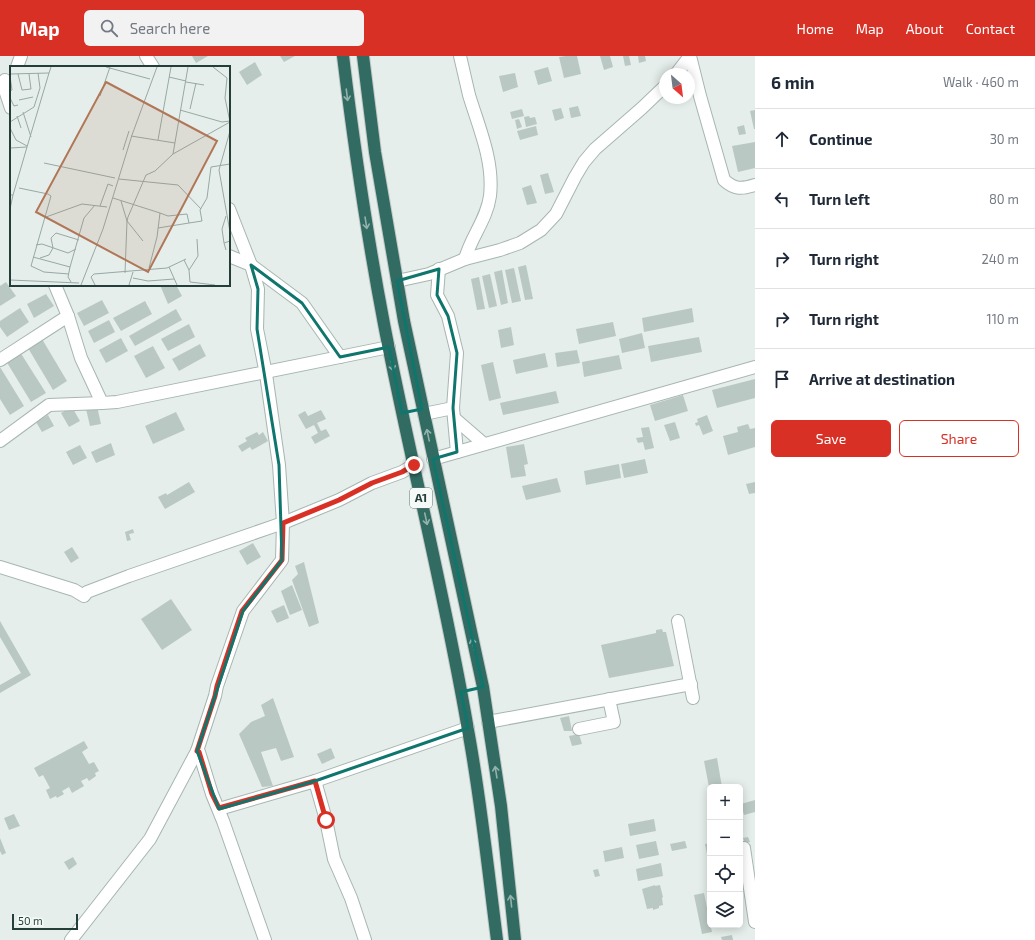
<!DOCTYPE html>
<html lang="en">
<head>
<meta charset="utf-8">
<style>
	:root { --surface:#fff; --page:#f2f2f3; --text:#1f2937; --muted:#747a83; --line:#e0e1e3; --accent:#d93025 }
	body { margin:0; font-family:"Exo 2",sans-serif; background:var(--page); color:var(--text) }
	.controls { position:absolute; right:12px; bottom:12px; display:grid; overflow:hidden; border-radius:6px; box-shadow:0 2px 10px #0003 }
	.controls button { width:36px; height:36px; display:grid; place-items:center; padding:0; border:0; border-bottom:1px solid var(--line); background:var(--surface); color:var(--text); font:20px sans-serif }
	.compass { position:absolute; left:659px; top:12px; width:36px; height:36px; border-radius:50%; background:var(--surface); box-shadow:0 2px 10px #0003; rotate:152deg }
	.scale { position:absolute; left:12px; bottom:10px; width:66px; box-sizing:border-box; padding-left:4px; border:2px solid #243f3a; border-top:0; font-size:11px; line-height:14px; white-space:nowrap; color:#243f3a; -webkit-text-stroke:3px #f5faf8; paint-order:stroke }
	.stop { position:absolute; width:12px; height:12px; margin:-9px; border:3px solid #d93025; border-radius:50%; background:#fff }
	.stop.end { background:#d93025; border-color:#fff; box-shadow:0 1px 4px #0008 }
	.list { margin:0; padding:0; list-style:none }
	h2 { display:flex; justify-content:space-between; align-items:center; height:52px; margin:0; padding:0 16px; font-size:17px }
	h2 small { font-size:13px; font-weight:400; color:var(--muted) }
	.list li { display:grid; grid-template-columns:26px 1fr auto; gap:12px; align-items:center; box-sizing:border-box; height:60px; padding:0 16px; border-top:1px solid var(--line) }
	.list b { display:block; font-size:15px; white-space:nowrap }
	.list em { font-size:13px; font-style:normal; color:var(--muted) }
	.actions { display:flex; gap:8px; padding:12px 16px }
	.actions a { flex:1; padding:9px 0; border:1px solid var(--accent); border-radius:6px; text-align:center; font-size:14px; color:var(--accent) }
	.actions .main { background:var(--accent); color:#fff }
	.icon { flex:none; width:22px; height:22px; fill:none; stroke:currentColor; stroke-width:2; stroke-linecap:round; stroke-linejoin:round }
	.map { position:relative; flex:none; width:755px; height:884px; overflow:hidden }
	header { display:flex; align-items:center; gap:24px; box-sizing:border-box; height:56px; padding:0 20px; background:var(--accent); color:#fff }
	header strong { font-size:19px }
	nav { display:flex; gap:22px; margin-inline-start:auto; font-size:14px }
	.search { width:280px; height:36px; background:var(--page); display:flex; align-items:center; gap:10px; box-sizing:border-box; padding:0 14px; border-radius:6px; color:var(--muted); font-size:15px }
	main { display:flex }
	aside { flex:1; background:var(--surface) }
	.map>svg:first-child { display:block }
	.building { fill:#bac8c3 }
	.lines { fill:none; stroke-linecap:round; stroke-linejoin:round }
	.minor-casing { stroke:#a7b6b2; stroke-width:14 }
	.highway-casing { stroke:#c2c9c8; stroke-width:14 }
	.minor { stroke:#fff; stroke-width:12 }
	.highway { stroke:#316b62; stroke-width:12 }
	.oneway { stroke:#93b2ad }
	.route { stroke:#d93025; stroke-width:5 }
	.marked { fill:none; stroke:#0f766e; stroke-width:3; stroke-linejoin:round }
	.labels { text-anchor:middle; stroke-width:3; stroke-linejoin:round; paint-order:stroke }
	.shield { fill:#f5faf8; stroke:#637773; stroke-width:1 }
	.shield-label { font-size:12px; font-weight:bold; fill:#243f3a }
	.inset-road { fill:none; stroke:#98a8a4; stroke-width:1 }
	.view { fill:#b17657; fill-opacity:0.15; stroke:#b17657; stroke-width:2 }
	.inset-edge { fill:none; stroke:#243f3a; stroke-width:2 }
</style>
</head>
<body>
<header>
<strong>Map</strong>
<div class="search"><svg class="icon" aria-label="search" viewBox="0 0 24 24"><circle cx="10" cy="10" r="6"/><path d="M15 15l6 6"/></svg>Search here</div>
<nav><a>Home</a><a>Map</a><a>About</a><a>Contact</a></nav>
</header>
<main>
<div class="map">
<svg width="755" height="884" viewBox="0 0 755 884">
	<rect width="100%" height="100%" fill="#e5eeea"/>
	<g class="building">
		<path d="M192 0H208L196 7Z"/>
		<path d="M280 0H295L284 6Z"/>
		<path d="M566 0H577L581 18 564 22 559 1Z"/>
		<path d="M600 0H610L613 11 604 14Z"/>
		<path d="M623 0H629L631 9 625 10Z"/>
		<path d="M638 0H645L646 5 639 7Z"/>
		<path d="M255 6 262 19 247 29 239 16Z"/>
		<path d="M548 11 552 25 538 29 534 15Z"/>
		<path d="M515 17 518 31 503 36 499 20Z"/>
		<path d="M578 50 581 60 571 62 569 52Z"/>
		<path d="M561 52 564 62 555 65 552 54Z"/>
		<path d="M522 53 524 60 512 63 510 56Z"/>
		<path d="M755 54V73H754L750 55Z"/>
		<path d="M529 60 530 62 535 61 537 68 526 71 524 61Z"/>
		<path d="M519 63 522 71 517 73 515 64Z"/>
		<path d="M744 69 746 78 739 79 737 71Z"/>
		<path d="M536 70 538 79 520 84 517 75Z"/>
		<path d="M755 86V112L738 116 732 90Z"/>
		<path d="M548 117 554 136 545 138 540 119Z"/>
		<path d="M531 129 537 147 527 149 522 132Z"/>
		<path d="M526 209 533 243 525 244 518 211Z"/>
		<path d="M514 212 521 245 512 247 505 214Z"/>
		<path d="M502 214 508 247 501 249 494 216Z"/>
		<path d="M490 218 497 250 489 252 482 220Z"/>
		<path d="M479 221 485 253 477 254 471 223Z"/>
		<path d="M6 226 16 240 0 250V230Z"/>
		<path d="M160 229H176L182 240 168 248Z"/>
		<path d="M46 238 54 250 34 262 27 248Z"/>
		<path d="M102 244 109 257 84 270 77 257Z"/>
		<path d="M145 245 152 258 121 275 113 262Z"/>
		<path d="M20 252 29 266 7 281 0 271V265Z"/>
		<path d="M692 252 694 266 644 276 642 262Z"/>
		<path d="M176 253 182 264 135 290 129 280Z"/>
		<path d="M109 264 115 276 94 287 88 275Z"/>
		<path d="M613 266 616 280 579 288 576 273Z"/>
		<path d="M189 268 195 281 168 295 161 283Z"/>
		<path d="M511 271 514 289 501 292 498 274Z"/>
		<path d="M642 277 645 292 622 297 619 283Z"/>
		<path d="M699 281 702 296 651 306 648 290Z"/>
		<path d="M121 282 128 295 106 307 99 294Z"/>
		<path d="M42 283 67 325 53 334 28 292Z"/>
		<path d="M200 288 206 300 179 315 172 303Z"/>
		<path d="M153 290 165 312 146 322 134 300Z"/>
		<path d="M577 294 580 307 557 311 555 297Z"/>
		<path d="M20 296 46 337 31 346 6 305Z"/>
		<path d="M545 297 548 311 516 318 513 304Z"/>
		<path d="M619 299 622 313 584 321 582 306Z"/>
		<path d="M493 306 501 342 489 345 481 309Z"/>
		<path d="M0 311 24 350 10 359 0 343Z"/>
		<path d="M755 323V342L717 352 712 334Z"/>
		<path d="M556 335 559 347 503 359 500 347Z"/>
		<path d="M683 339 688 355 655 365 650 349Z"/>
		<path d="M97 350 101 368 90 370 86 353Z"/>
		<path d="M72 351 80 365 69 371 61 357Z"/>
		<path d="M321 354 326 363 317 367 321 375 326 373 330 380 315 388 311 381 318 377 314 369 306 373 298 359 305 355 308 360Z"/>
		<path d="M176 356 185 374 153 388 145 370Z"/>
		<path d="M48 359 54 370 42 376 36 366Z"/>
		<path d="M707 359 713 375 703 379 699 369 696 370 695 367 698 366 697 363Z"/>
		<path d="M675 366 680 382 670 385 664 369Z"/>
		<path d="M748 368 750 373 755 372V391L728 399 723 380 738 376 737 371Z"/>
		<path d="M649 371 654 392 645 394 643 386 638 387 636 382 643 381 641 372Z"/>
		<path d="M257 376 259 379 263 376 268 385 252 394 250 391 242 396 238 390 247 385 245 382Z"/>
		<path d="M111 387 115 399 96 407 91 396Z"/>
		<path d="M524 388 528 408 524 409 526 420 511 422 506 391Z"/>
		<path d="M80 389 87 402 73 409 66 396Z"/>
		<path d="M645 403 648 417 624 422 621 408Z"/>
		<path d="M619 408 621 422 586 429 584 415Z"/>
		<path d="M557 422 561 436 526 444 522 430Z"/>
		<path d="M189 426 195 436 165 453 158 441 166 437 167 439Z"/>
		<path d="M755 426V437L749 438 746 428Z"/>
		<path d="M133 473 134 477 129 478 131 484 127 485 125 476Z"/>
		<path d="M253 487 261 501 247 509 239 495Z"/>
		<path d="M72 491 79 502 71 507 64 496Z"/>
		<path d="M304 506 319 567 309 571 292 524 298 518 295 510Z"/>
		<path d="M292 529 302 554 290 559 281 535Z"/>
		<path d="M171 543 192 574 162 594 141 563Z"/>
		<path d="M284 549 289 562 277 567 271 555Z"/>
		<path d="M0 565 31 619 0 637V629L21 617 0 581Z"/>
		<path d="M662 573 663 576H666L674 610 609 622 601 589 656 577V574Z"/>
		<path d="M273 642 294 701 281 705 276 692 261 696 273 730 262 731 239 678 251 666 265 660 261 649Z"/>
		<path d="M569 660 572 675H564L560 662Z"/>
		<path d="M579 678 582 688 572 690 569 680Z"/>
		<path d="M84 685 88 692 82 696 89 708 94 706 99 715 95 717 96 720 89 725 87 722 81 725 84 730 72 737 69 731 62 735 64 738 57 742 56 740 50 743 46 734 50 732 43 719 39 721 34 712Z"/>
		<path d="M331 692 335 702 322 708 317 698Z"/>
		<path d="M717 702 722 731H709L704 705Z"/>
		<path d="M755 744V756L744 759 741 748Z"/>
		<path d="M14 758 20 770 9 774 4 762Z"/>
		<path d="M654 763 656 775 630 780 628 768Z"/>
		<path d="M748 781 750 786 745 787 743 782Z"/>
		<path d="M0 782 6 797 2 799 0 795Z"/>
		<path d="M656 785 659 799 639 803 636 789Z"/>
		<path d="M685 785 687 792 672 795 670 788Z"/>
		<path d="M710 787V808H709L705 788Z"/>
		<path d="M622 791 624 802 605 806 603 795Z"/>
		<path d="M73 801 77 808 69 814 64 806Z"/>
		<path d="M661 807 663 820 638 825 636 813Z"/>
		<path d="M598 813 600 820 595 821 593 814Z"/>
		<path d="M655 829V830L660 829 663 841 662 842 663 849 659 850V852L653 854V852L647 853 642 833Z"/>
		<path d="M704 837 712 876 702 878 694 839Z"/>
		<path d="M732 879 733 884H722L721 881Z"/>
	</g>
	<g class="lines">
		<g class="minor-casing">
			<g id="minor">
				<path d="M146 0 153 11"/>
				<path d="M460 0C463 13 466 26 469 39 479 72 494 105 490 140 487 163 471 181 465 203"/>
				<path d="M690 0 700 40 724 124C735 134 742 133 755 129"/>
				<path d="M17 11 21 0"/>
				<path d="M676 18 690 0"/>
				<path d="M5 24 6 37 11 52"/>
				<path d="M229 153 251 209 302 247 340 301"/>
				<path d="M229 200 251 209 258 233 257 273 266 318 279 409 283 467 282 504 243 555 217 630 215 640 197 695 199 696 212 738 223 765 265 884"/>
				<path d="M397 225 429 218 465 203 500 194 520 187 541 174 556 158 575 121 584 106 595 93 642 52 665 30"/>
				<path d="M55 229 68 260 81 302 102 347 117 346 389 291"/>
				<path d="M0 304 68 260"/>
				<path d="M453 352 457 396"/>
				<path d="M424 358 453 352 457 297 448 260 437 239 439 213"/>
				<path d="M454 362 484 388"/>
				<path d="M0 385 49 349 102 347"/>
				<path d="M433 403 755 311"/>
				<path d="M0 511 74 534 84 540 87 536 129 520 283 467 339 444 372 427 402 416 414 409"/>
				<path d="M678 565 693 642"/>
				<path d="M488 666 691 628"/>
				<path d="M579 673 614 666 609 643"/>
				<path d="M315 725 326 764 334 803 351 842 365 884"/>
				<path d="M219 753 315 725 468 672"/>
				<path d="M744 792 755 866"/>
				<path d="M71 884 150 783 197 695"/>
			</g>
		</g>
		<g class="highway-casing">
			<g id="highway">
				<path d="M343 0C354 90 367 179 384 268 410 403 445 538 468 674 481 744 488 814 497 884"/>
				<path d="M363 0 375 96 404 265 483 631 501 750 515 884"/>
			</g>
		</g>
		<use href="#minor" class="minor"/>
		<use href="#highway" class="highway"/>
	</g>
	<defs><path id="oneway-shaft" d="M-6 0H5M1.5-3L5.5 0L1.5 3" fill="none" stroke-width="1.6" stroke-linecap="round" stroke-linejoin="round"/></defs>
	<g class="oneway">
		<use href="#oneway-shaft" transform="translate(347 39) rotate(83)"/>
		<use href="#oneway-shaft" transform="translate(366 167) rotate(81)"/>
		<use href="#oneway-shaft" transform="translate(392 309) rotate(78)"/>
		<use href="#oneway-shaft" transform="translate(428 379) rotate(-102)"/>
		<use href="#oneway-shaft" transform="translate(426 463) rotate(78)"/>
		<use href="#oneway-shaft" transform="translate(473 588) rotate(-102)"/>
		<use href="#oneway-shaft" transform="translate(496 716) rotate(-99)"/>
		<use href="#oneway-shaft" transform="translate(511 845) rotate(-96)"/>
	</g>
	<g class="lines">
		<path class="route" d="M326 764 315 725 219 752 212 738 199 696 197 695 215 640 217 630 242 555 282 504 283 467 339 444 372 427 402 416 414 409"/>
	</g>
	<path class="marked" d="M251 209 302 247 340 301 389 291 402 357 422 353 397 225 439 213 437 239 448 260 457 297 453 352 457 396 433 403 483 631 461 636 468 672 315 725 219 753 197 695 243 555 282 504 279 409 257 273 258 233Z"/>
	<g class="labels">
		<rect class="shield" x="410" y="432" width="22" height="20" rx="3"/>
		<g class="shield-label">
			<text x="421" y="446">A1</text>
		</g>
	</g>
	<g transform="translate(10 10)">
		<rect width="220" height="220" fill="#e5eeea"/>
		<path class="inset-road" d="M96 1 140 13M0 8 39 7 41 1M8 8 12 24 21 23 19 8M0 10 2 24 0 25M159 11 176 15M176 16 194 19M90 30 100 1M0 32 4 40 8 39M9 34 23 31M180 43 186 17M170 44 212 56 220 55M13 46 21 71M7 50 11 62M0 56 24 41 30 22 28 7M0 62 6 74 17 80M220 65 209 104 220 166M121 70 165 77M148 74 161 1M0 82 17 81 39 7M113 84 119 65M163 88 220 56 215 32 217 12 203 1M34 97 105 112M109 113 168 119 191 143M9 122 38 128 41 130 21 200 34 206 59 208M0 129H3L0 143M3 129 17 81M103 132 150 147 147 171 139 202M111 135 117 155 115 207M90 140 98 118 103 120M150 147 158 150 177 148 179 157 192 155 190 144 197 132 201 101 220 98M36 151 72 138 97 141M148 162 179 157M133 175 117 155 118 151 136 109 145 105 163 88 178 1M214 177 212 163 216 150M26 179 32 178 58 187 66 183M43 182 41 172 46 167 69 174M216 184 214 177 220 175M23 191 60 201M30 192 39 189 43 182M174 194 179 204 180 216 205 219M159 201 167 219M179 204 188 190 187 173M123 212 138 215 164 213M0 214 69 217M61 216 58 211 60 201 74 152 85 139M71 219 93 163 122 69 147 1M85 219 81 211 84 208 157 202 176 193M119 219 123 206"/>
		<path class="view" d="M96 16 207 75 138 206 26 146Z"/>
		<rect width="220" height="220" class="inset-edge"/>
	</g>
</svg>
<div class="controls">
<button>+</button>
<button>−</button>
<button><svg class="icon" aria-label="locate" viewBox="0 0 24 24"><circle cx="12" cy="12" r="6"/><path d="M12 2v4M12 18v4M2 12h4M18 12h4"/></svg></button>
<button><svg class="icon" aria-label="layers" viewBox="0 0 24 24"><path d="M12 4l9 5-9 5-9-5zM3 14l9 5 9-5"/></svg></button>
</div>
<svg class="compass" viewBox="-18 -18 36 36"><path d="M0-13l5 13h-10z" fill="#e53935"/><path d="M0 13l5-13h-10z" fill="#747a83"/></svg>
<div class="scale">50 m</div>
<div class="stop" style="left:326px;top:764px"></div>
<div class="stop end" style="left:414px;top:409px"></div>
</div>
<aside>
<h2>6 min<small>Walk · 460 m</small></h2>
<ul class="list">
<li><svg class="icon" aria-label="ahead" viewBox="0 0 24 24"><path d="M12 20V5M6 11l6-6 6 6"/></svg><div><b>Continue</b></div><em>30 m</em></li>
<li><svg class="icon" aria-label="left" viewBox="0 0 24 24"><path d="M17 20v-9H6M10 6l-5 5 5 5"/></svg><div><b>Turn left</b></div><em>80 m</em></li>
<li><svg class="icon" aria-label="right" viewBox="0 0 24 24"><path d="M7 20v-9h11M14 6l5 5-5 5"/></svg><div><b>Turn right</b></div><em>240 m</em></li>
<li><svg class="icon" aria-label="right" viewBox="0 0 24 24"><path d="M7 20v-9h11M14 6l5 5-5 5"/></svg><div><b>Turn right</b></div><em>110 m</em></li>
<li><svg class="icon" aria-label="arrive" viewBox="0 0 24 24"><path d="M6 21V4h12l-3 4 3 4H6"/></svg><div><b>Arrive at destination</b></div></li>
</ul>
<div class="actions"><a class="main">Save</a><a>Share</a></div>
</aside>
</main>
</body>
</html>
